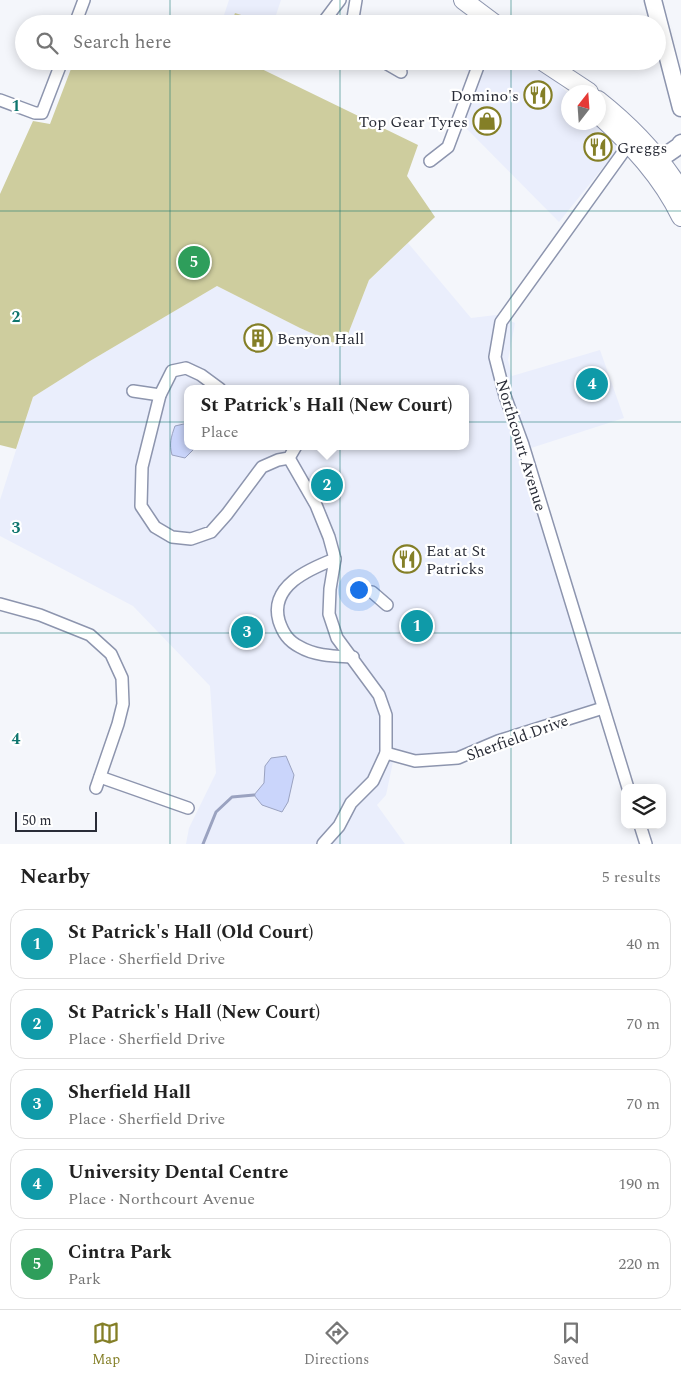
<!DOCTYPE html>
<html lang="en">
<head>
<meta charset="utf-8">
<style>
	:root { --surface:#fff; --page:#f2f2f2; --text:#222; --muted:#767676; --line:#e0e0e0; --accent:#847f27 }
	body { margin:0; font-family:Spectral,serif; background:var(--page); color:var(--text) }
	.controls { position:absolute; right:15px; bottom:15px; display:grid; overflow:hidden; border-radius:10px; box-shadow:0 2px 12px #0003 }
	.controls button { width:45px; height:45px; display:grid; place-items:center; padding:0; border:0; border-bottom:1px solid var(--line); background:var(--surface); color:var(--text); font:25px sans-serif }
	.compass { position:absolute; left:561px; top:85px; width:45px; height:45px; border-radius:50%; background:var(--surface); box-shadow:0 2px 12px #0003; rotate:17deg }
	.scale { position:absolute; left:15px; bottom:12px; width:82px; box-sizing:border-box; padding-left:5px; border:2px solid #292c37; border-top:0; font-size:14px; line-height:18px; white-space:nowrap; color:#292c37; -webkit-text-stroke:4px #fff; paint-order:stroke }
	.you { position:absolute; left:358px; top:589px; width:18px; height:18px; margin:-12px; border:4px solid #fff; border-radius:50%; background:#1a73e8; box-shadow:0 0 0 8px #1a73e833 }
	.badge { display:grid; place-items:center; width:32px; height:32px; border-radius:50%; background:var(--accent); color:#fff; font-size:16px; font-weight:700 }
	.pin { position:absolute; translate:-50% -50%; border:2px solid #fff; box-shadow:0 1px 5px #0006 }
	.popup { position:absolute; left:184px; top:385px; width:285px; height:65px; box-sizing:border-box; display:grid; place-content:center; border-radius:10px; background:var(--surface); filter:drop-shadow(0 1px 4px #0005); font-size:16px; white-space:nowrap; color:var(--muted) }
	.popup b { font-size:19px; color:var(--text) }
	.popup::after { content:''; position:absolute; left:50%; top:100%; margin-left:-10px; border:10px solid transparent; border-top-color:var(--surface) }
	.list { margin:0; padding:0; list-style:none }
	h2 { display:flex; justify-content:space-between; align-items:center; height:65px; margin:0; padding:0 20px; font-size:21px }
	h2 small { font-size:16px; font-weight:400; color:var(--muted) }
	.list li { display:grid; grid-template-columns:32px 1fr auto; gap:15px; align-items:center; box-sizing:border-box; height:70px; margin:0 10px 10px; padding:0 10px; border:1px solid var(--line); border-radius:15px }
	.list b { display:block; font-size:19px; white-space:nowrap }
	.list p { margin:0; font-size:16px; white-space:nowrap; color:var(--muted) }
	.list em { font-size:16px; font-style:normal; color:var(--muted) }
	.icon { flex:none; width:28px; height:28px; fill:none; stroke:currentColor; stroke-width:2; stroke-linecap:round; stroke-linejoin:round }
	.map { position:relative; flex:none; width:681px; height:844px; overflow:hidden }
	.search { position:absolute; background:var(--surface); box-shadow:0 2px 12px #0003; left:15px; right:15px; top:15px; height:55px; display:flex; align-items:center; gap:12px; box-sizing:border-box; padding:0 18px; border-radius:28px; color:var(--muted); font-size:19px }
	.sheet { height:465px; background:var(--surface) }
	nav { display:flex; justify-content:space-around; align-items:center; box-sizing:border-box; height:70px; border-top:1px solid var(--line); background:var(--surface); font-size:14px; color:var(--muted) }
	nav a { display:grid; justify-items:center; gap:2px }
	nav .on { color:var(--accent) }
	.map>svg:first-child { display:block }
	.built { fill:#eaeefc; fill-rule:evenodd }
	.green { fill:#cecd9e }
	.water { fill:#cad5fb; stroke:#9aa2c0 }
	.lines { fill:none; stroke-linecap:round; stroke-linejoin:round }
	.stream { stroke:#9aa2c0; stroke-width:3 }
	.street-casing { stroke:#8d95ae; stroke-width:14 }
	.secondary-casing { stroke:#8d95ae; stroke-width:19 }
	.primary-casing { stroke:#8d95ae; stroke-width:20 }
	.street { stroke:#fff; stroke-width:11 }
	.secondary { stroke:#fff; stroke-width:16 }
	.primary { stroke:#fff; stroke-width:18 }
	.grid { fill:none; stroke:#0f766e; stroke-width:1; stroke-opacity:0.55 }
	.labels { text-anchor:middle; stroke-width:4.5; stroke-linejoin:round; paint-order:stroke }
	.poi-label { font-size:16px; fill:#292c37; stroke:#fff; text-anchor:start }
	.street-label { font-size:16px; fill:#292c37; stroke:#fff }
	.grid-label { font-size:16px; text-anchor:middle; font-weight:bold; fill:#0f766e; stroke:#fff; stroke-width:4.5; stroke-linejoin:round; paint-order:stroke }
</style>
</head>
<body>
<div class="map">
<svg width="681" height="844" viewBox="0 0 681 844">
	<rect width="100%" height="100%" fill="#f4f6fb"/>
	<g class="built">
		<path d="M229 0H281L273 24H221Z"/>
		<path d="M442 61H534L568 93V122H598L622 144 559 222 465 127 470 72Z"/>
		<path d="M408 243 471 318 496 315 515 323 508 360 512 376 600 350 624 418 528 449 571 577 611 706 540 736 463 760 393 762 386 795 377 805 405 844H186L189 828 216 773 210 686 133 606 0 536V500L33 397 90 361 217 286 300 328 343 346 369 280ZM188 389H466V446H188Z"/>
	</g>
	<g class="green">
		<path d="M235 13 266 23V24H231Z"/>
		<path d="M74 61H245L418 145 407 176 435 217 369 280 343 347 300 328 217 286 90 361 33 397 16 449 0 445V194L33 121 50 124Z"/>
	</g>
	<g class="water">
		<path d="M188 423V446H197L185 458 172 455C169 444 171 437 175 426Z"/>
		<path d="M286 756 294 775 288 802 282 812 262 805 254 795 264 783 265 766 271 758Z"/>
	</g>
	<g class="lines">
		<path class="stream" d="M203 844 216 812 232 797 254 795"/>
		<g class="street-casing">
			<g id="street">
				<path d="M75 24 84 0"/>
				<path d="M322 24 340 0"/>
				<path d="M352 24 356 0"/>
				<path d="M382 61 401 72"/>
				<path d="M0 100 35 113H42L62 61"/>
				<path d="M430 161 448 147 480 61"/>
				<path d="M220 389 201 375 186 368 172 371 160 395 142 467 141 506 155 527 172 537 191 539 211 532 227 514 262 467 278 460 289 458 296 446"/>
				<path d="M133 391 160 395"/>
				<path d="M289 458 316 505 329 537 335 559 330 589 329 614 337 638 379 695 386 715V753L373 781 351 803 339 826 323 844"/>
				<path d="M335 559C309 569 269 586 279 621 283 633 288 641 300 647 315 656 335 656 353 657"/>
				<path d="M372 592 387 605"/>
				<path d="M0 604 40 615 90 635 111 654 122 678 123 704 118 724 96 788"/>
				<path d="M386 753 415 761 458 758 498 741 603 708"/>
				<path d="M100 777 188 808"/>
				<path d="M628 788 523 445 505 396 495 357 501 322 624 151 633 140"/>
				<path d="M640 825 646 844"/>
			</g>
		</g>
		<g class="secondary-casing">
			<g id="secondary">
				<path d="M653 0 681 108"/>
				<path d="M650 166 679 146 681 143"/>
			</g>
		</g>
		<g class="primary-casing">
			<g id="primary">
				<path d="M463 0 495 24"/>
				<path d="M542 61 589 92"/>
				<path d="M598 100C631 126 659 155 681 191"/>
				<path d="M598 114C631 144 662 177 681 217"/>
			</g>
		</g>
		<use href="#street" class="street"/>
		<use href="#secondary" class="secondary"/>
		<use href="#primary" class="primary"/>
	</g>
	<path class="grid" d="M170 0V24M340 0V24M511 0V24M170 61V844M340 61V844M511 61V844M0 211H681M0 422H681M0 633H681"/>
	<defs>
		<g id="restaurant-ring" transform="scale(1.4375)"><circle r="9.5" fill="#fff" stroke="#847f27" stroke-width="1.5"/><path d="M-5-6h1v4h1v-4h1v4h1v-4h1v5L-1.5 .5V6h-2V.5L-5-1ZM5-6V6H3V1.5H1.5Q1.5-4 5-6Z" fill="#847f27"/></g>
		<g id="shop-ring" transform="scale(1.4375)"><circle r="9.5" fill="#fff" stroke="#847f27" stroke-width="1.5"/><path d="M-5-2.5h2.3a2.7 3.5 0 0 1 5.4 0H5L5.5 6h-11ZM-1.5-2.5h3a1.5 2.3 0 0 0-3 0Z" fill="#847f27"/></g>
		<g id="building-ring" transform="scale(1.4375)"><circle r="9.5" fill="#fff" stroke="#847f27" stroke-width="1.5"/><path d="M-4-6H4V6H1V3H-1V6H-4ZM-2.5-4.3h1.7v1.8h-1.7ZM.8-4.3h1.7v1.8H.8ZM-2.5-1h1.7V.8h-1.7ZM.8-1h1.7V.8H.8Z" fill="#847f27"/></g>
	</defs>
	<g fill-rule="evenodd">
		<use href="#restaurant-ring" x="538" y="95"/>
		<use href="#shop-ring" x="487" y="121"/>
		<use href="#restaurant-ring" x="598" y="147"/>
		<use href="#building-ring" x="258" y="338"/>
		<use href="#restaurant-ring" x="407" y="559"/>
	</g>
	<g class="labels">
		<g class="poi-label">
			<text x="519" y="101" text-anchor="end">Domino's</text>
			<text x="468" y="127" text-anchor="end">Top Gear Tyres</text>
			<text x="617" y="153">Greggs</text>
			<text x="277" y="344">Benyon Hall</text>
			<text x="426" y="556">Eat at St<tspan x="426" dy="18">Patricks</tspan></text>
		</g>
		<g class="street-label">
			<text transform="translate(522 445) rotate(73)" y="6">Northcourt Avenue</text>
			<text transform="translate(517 737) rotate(-20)" y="6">Sherfield Drive</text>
		</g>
	</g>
	<g class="grid-label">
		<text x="16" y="111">1</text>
		<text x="16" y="322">2</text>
		<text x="16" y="533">3</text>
		<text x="16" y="744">4</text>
	</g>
</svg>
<div class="controls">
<button><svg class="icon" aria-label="layers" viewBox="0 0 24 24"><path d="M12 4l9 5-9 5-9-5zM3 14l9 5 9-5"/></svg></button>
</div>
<svg class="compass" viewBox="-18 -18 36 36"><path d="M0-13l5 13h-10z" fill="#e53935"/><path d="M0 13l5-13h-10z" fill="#767676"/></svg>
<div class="scale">50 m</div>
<div class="you"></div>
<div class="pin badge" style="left:417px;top:626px;background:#0f9aa8">1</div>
<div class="pin badge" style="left:327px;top:485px;background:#0f9aa8">2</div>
<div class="popup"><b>St Patrick's Hall (New Court)</b>Place</div>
<div class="pin badge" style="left:247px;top:632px;background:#0f9aa8">3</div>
<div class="pin badge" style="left:592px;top:384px;background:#0f9aa8">4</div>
<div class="pin badge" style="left:194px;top:262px;background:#2e9e5b">5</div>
<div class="search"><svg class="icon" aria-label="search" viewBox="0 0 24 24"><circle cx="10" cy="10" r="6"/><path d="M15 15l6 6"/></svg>Search here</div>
</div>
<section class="sheet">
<h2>Nearby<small>5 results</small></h2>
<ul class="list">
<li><span class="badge" style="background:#0f9aa8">1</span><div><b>St Patrick's Hall (Old Court)</b><p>Place · Sherfield Drive</p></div><em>40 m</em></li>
<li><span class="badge" style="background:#0f9aa8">2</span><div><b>St Patrick's Hall (New Court)</b><p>Place · Sherfield Drive</p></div><em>70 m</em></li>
<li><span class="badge" style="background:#0f9aa8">3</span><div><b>Sherfield Hall</b><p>Place · Sherfield Drive</p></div><em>70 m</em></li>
<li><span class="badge" style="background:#0f9aa8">4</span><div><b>University Dental Centre</b><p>Place · Northcourt Avenue</p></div><em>190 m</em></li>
<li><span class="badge" style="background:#2e9e5b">5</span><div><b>Cintra Park</b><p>Park</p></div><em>220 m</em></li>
</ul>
</section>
<nav>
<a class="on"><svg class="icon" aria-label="map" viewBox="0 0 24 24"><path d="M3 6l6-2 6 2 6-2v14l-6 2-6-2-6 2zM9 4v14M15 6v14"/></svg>Map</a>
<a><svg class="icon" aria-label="directions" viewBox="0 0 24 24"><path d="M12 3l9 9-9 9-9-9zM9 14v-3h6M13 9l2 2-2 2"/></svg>Directions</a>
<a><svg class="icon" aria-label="saved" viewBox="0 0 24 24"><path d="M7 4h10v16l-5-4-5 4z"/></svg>Saved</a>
</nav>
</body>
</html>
